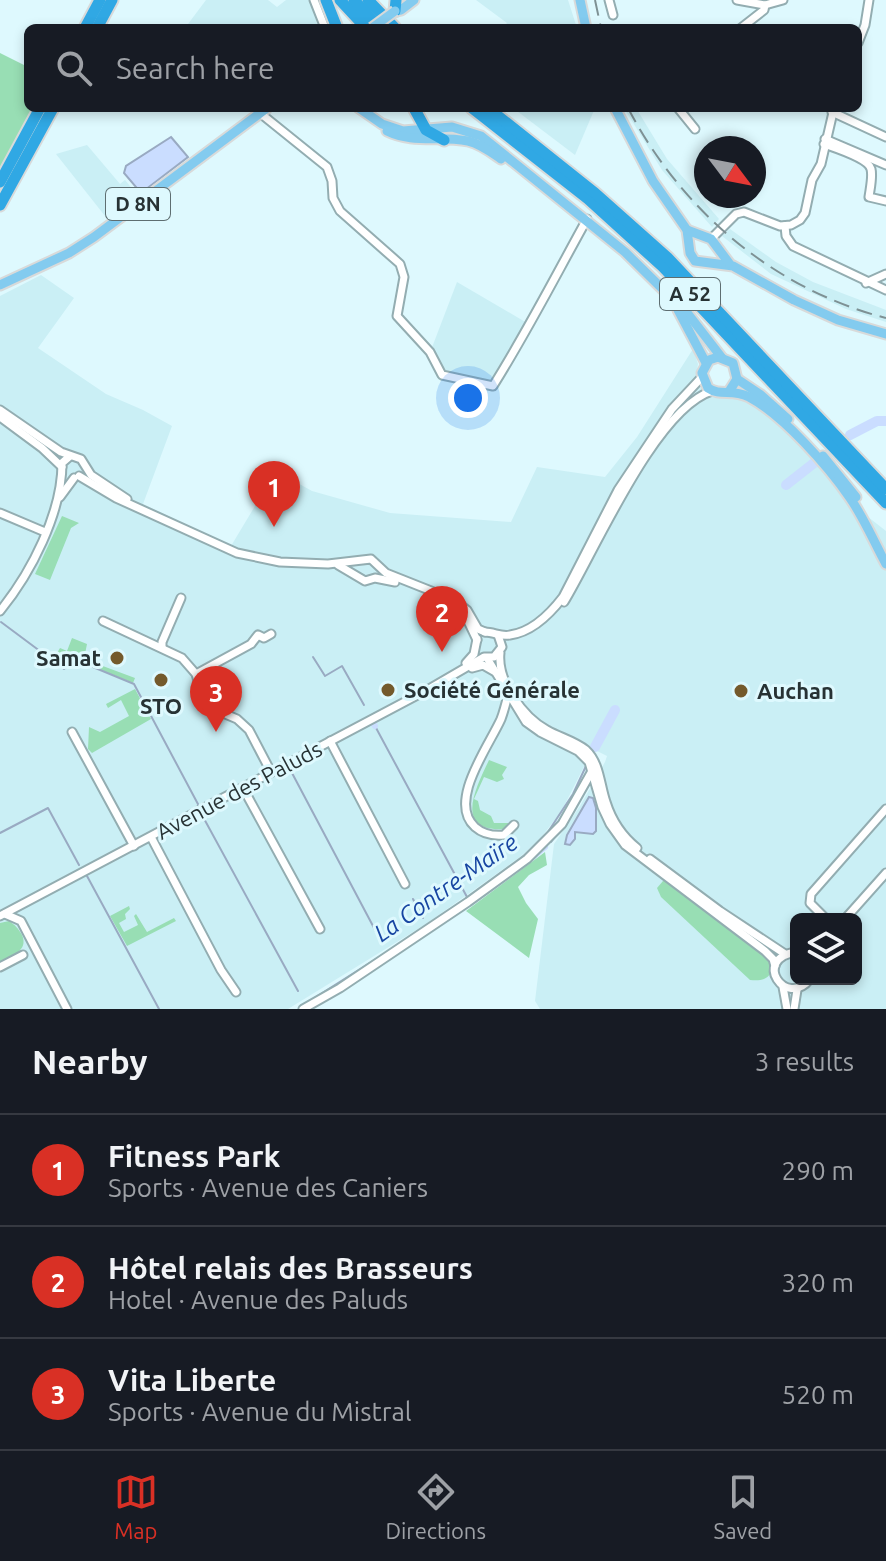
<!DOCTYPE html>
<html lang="en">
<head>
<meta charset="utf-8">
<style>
	:root { --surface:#171b24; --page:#242831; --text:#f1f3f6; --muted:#9ea1a6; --line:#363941; --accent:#d93025 }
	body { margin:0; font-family:Ubuntu,sans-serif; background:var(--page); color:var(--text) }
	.controls { position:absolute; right:24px; bottom:24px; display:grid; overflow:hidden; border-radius:12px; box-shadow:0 4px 12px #0003 }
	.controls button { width:72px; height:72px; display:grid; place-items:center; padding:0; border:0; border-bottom:2px solid var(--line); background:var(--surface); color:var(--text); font:40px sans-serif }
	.compass { position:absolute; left:694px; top:136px; width:72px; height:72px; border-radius:50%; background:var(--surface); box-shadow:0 4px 12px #0003; rotate:122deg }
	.you { position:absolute; left:468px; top:398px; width:28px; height:28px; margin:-20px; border:6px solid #fff; border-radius:50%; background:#1a73e8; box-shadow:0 0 0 12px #1a73e833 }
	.badge { display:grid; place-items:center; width:52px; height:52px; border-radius:50%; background:var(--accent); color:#fff; font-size:26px; font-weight:700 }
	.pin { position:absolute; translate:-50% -66px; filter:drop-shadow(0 2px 4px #0008) }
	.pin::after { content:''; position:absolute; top:42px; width:28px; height:24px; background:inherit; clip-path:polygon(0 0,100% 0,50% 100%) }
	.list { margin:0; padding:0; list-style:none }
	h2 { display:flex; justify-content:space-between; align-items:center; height:104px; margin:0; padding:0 32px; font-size:34px }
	h2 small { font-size:26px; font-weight:400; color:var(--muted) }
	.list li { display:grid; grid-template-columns:52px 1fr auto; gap:24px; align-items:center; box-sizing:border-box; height:112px; padding:0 32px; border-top:2px solid var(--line) }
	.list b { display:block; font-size:30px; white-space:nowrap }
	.list p { margin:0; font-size:26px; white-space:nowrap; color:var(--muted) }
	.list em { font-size:26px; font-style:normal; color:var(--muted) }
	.icon { flex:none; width:44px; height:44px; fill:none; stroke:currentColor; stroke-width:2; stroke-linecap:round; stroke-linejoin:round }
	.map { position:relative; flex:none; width:886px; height:1009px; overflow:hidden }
	.search { position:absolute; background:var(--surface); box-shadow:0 4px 12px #0003; left:24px; right:24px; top:24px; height:88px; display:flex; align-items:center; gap:20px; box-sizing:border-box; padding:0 28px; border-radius:12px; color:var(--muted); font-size:30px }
	.sheet { height:440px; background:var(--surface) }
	nav { display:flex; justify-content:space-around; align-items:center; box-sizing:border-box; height:112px; border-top:2px solid var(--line); background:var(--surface); font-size:22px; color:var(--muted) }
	nav a { display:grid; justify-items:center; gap:4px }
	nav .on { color:var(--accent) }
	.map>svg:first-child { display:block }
	.built { fill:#caeff5; fill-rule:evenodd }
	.green { fill:#98deb4 }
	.water { fill:#caddff; stroke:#99aac2; stroke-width:2 }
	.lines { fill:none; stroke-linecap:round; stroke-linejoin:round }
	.stream { stroke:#99aac2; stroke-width:2 }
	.canal { stroke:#caddff; stroke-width:6 }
	.river { stroke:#caddff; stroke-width:10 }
	.minor-casing { stroke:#93adb1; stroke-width:11 }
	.major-casing { stroke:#d8dada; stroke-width:13 }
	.highway-casing { stroke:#d8dada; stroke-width:15 }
	.minor { stroke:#fff; stroke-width:7 }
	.major { stroke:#83cbef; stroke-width:9 }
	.highway { stroke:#30a8e4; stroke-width:11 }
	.rail { stroke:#7e9194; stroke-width:2; stroke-dasharray:16 8; stroke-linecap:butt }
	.major-bridge-casing { stroke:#d8dada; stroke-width:13; stroke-linecap:butt }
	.major-bridge { stroke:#83cbef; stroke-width:9 }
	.poi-dot { fill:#745a2c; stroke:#def9fe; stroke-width:3 }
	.labels { text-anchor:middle; stroke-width:6; stroke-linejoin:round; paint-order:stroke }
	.shield { fill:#def9fe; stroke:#5e6e71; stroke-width:2 }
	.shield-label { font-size:20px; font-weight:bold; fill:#273234 }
	.poi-label { font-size:22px; font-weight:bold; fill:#273234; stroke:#def9fe; text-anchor:start }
	.street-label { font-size:22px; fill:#273234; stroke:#def9fe }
	.water-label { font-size:24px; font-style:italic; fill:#1745a2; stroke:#def9fe }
</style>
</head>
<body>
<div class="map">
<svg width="886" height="1009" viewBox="0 0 886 1009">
	<rect width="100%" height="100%" fill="#def9fe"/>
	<g class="built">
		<path d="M206 0H268L277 7 286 0H311L318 28H185Z"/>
		<path d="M476 0H568L577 28H503L507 23Z"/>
		<path d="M513 108H595L575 155Z"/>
		<path d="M624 108H636L667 159 719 219 712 227 662 170Z"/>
		<path d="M87 145 120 184 125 180 139 197 134 200H126L116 208 109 221 56 154Z"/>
		<path d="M730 229 776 262 813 282 886 310V322L846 309 771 274 722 236Z"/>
		<path d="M41 275 74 298 38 348 106 394 143 410 172 426 143 504 231 546 276 471 312 491 390 513 511 522 537 467 605 477 637 437 693 349 698 364 696 377 711 396H733L768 413 799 444 849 502 886 531V1009H540L535 1001 554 844 580 806 605 762 607 756 593 749 561 812 539 840 520 857 426 924 288 1009H0V296ZM796 919H856V979H796Z"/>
		<path d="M457 282 527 323 489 386 443 374 431 350Z"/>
	</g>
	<g class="green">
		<path d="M0 53 28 67V108H38L0 174Z"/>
		<path d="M62 516 79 523 71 528 50 580 35 574Z"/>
		<path d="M72 638 87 644 84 659 135 678 133 683 82 662 83 659 76 658 68 666 53 660 60 648 67 651Z"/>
		<path d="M135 689 151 719 92 753 88 749 89 727 100 732 129 716 121 700 108 708 106 704Z"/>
		<path d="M489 760 507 767 502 775 504 779 497 782 484 777 474 799 478 801 480 810 491 816 494 823H509L506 829C451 833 477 786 489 760Z"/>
		<path d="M545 852 547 865 529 875 518 887 526 903 538 919 529 958 466 911Z"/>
		<path d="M663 881H669L754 946 775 966C768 979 765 981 750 980L661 897 657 888Z"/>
		<path d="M129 906 130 909 125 914 126 919 119 923 124 932 138 925 134 916 136 914 147 932 174 918 176 921 127 946 110 916Z"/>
		<path d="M9 921C15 925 18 928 22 935 29 951 11 956 0 962V923Z"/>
	</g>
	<g class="water">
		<path d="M171 137 188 157 141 193 124 173 126 166Z"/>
		<path d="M589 797 593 798 596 808V831L593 834 575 832V839L570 845 565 844 567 835Z"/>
	</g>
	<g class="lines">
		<g class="stream">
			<path d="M1 622 64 669 76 660 134 684 199 806"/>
			<path d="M313 657 325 676 342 666 364 705"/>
			<path d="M375 726 467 897"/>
			<path d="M292 773 382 943"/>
			<path d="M202 815 298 991"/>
			<path d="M0 833 48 808 79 865"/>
			<path d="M544 838 573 794 586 766"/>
			<path d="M551 842 557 834"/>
			<path d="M87 876 159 1009"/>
			<path d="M413 899 423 918"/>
			<path d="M465 900 515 864 539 842"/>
			<path d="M308 1002 387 952"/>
		</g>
		<g class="canal">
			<path d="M373 723 375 726"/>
			<path d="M534 856 545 847"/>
		</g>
		<g class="river">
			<path d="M850 435 877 421H886"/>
			<path d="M786 485 814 463"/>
			<path d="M595 747 615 710"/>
		</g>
		<g class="minor-casing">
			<g id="minor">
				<path d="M314 0 325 28"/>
				<path d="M609 0 613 15"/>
				<path d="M737 0 765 5 783 0"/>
				<path d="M741 28 764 10 765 5"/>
				<path d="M858 43 865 25 869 0"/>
				<path d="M678 108 695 129"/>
				<path d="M832 112 886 137"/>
				<path d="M260 113 327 167 332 181 333 198 340 211 400 264 404 277 397 316 430 352 442 375 493 386C527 332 556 275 587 219"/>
				<path d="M825 139 886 165"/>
				<path d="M824 144C835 148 868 158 871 169 873 177 870 189 869 197L886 201"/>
				<path d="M785 226 786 236 793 246 886 290"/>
				<path d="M711 239 736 214 744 212 780 226 791 225 800 220 805 213 812 180 821 164 834 108"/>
				<path d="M866 283 886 274"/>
				<path d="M0 410 61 452 81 459 91 475 127 499"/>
				<path d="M0 417 42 448 62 467"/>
				<path d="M79 476 116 498 237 553 280 562 328 564 371 559 386 573 454 600 467 610 478 629 485 632"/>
				<path d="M60 497 74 478"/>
				<path d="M0 513 45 532"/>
				<path d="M338 565 365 581 375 578 395 582"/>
				<path d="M564 602C595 551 655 409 712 391"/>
				<path d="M0 611C31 573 62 513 62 463L70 456"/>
				<path d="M466 617 477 640"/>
				<path d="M103 621 182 658 196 674 200 688 211 708 237 719 249 730 271 772"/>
				<path d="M485 632C494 632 501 637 510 635 532 632 550 614 563 597L618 490 672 409 702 377"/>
				<path d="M162 647V642L181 598"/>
				<path d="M500 653C497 681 523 717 547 730 559 737 575 741 586 750 600 763 600 785 606 802 612 821 622 836 637 848"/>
				<path d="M487 658 526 722 540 732 578 751 589 762 602 807 610 824 625 845 765 951 773 959 775 966"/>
				<path d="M466 663 474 654 477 639"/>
				<path d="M472 668 483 665 497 673"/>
				<path d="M196 674 251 644 258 635 264 638 271 634"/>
				<path d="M508 695C506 703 504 711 501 719 489 746 447 802 475 827 483 834 494 836 504 835L514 825"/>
				<path d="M72 732 134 846"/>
				<path d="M330 741 405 884"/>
				<path d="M243 788 320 929"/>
				<path d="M151 837 221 970 236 992"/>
				<path d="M650 859 720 911 785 954"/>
				<path d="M5 914 21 921 67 1009"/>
				<path d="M0 916 429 689 484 657H494L502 647 498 635"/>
				<path d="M826 919 810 903 811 894 886 809"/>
				<path d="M845 919 886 873"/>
				<path d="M796 952C751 959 786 1009 810 979"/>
				<path d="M0 967 23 955"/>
				<path d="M783 987 787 1009"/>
				<path d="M303 1009 340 988 468 902 527 859 562 824 592 771"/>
				<path d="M794 1009 797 990"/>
			</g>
		</g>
		<g class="major-casing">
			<g id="major">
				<path d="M580 0 586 28"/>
				<path d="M395 11 401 10 414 0"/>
				<path d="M359 108 382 124 403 131 452 127 481 136 625 252 688 314 722 358"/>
				<path d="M615 108 653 181 687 230 690 253 695 261 733 266 794 300 838 320 886 334"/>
				<path d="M387 131C413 144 440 135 468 141 481 144 491 152 501 159"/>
				<path d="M687 230 711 239 729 263"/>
				<path d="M0 285 69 253 94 237 267 108"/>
				<path d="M678 310 706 363"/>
				<path d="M737 379 761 395 788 419"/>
				<path d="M730 390 737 379 733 363 718 357 709 360 702 373 708 388C721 397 731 388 749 397 783 415 828 466 850 498 864 518 874 542 886 564"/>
				<path d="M823 456 856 497"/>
			</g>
		</g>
		<g class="highway-casing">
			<g id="highway">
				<path d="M326 0 337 28"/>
				<path d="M340 0 366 28"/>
				<path d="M354 0 380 28"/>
				<path d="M368 0 395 28"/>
				<path d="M395 11 396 0"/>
				<path d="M85 28 100 0"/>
				<path d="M97 28 112 0"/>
				<path d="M414 108 426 130 444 140"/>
				<path d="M472 108 588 199 663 267 886 503"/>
				<path d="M488 108 595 193 667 257 886 489"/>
				<path d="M0 182 40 108"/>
				<path d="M0 205 53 108"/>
			</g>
		</g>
		<use href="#minor" class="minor"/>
		<use href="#major" class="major"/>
		<use href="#highway" class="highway"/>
		<g class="rail">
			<path d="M595 0 601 28"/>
			<path d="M628 108C681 210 773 289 886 318"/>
		</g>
		<g class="major-bridge-casing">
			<path id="major-bridge" d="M372 28 395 11"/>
		</g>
		<use href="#major-bridge" class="major-bridge"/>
	</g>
	<g class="poi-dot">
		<circle cx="117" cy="658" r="8"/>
		<circle cx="161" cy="680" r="8"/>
		<circle cx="388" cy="690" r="8"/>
		<circle cx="741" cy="691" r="8"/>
	</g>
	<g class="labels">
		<g class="shield">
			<rect x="106" y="188" width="64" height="32" rx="6"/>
			<rect x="660" y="278" width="60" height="32" rx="6"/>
		</g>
		<g class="shield-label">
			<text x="138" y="211">D 8N</text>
			<text x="690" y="301">A 52</text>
		</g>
		<g class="poi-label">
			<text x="101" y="666" text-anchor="end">Samat</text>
			<text x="404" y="698">Société Générale</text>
			<text x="757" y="699">Auchan</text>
			<text x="161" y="714" text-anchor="middle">STO</text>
		</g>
		<g class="street-label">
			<text transform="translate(239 790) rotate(-28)" y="8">Avenue des Paluds</text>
		</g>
		<g class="water-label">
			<text transform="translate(446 888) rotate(-35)" y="8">La Contre-Maïre</text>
		</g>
	</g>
</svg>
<div class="controls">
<button><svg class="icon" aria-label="layers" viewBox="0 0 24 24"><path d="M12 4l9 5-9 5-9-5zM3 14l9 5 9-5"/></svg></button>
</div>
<svg class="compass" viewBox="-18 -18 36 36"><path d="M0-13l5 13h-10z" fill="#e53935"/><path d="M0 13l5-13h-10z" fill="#9ea1a6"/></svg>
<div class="you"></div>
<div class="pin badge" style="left:274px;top:527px">1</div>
<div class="pin badge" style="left:442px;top:652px">2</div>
<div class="pin badge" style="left:216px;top:732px">3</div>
<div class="search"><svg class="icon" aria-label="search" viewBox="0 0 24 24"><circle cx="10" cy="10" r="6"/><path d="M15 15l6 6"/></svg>Search here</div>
</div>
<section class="sheet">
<h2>Nearby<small>3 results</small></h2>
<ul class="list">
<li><span class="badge">1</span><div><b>Fitness Park</b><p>Sports · Avenue des Caniers</p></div><em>290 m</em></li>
<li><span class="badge">2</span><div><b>Hôtel relais des Brasseurs</b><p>Hotel · Avenue des Paluds</p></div><em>320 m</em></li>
<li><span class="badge">3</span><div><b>Vita Liberte</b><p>Sports · Avenue du Mistral</p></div><em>520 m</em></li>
</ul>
</section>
<nav>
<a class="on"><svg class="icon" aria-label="map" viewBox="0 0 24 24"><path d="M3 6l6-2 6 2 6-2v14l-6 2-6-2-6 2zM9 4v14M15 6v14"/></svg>Map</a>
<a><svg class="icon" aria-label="directions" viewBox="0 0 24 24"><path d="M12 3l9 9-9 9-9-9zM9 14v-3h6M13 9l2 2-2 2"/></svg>Directions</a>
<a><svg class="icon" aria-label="saved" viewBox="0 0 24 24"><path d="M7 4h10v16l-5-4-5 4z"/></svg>Saved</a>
</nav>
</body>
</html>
